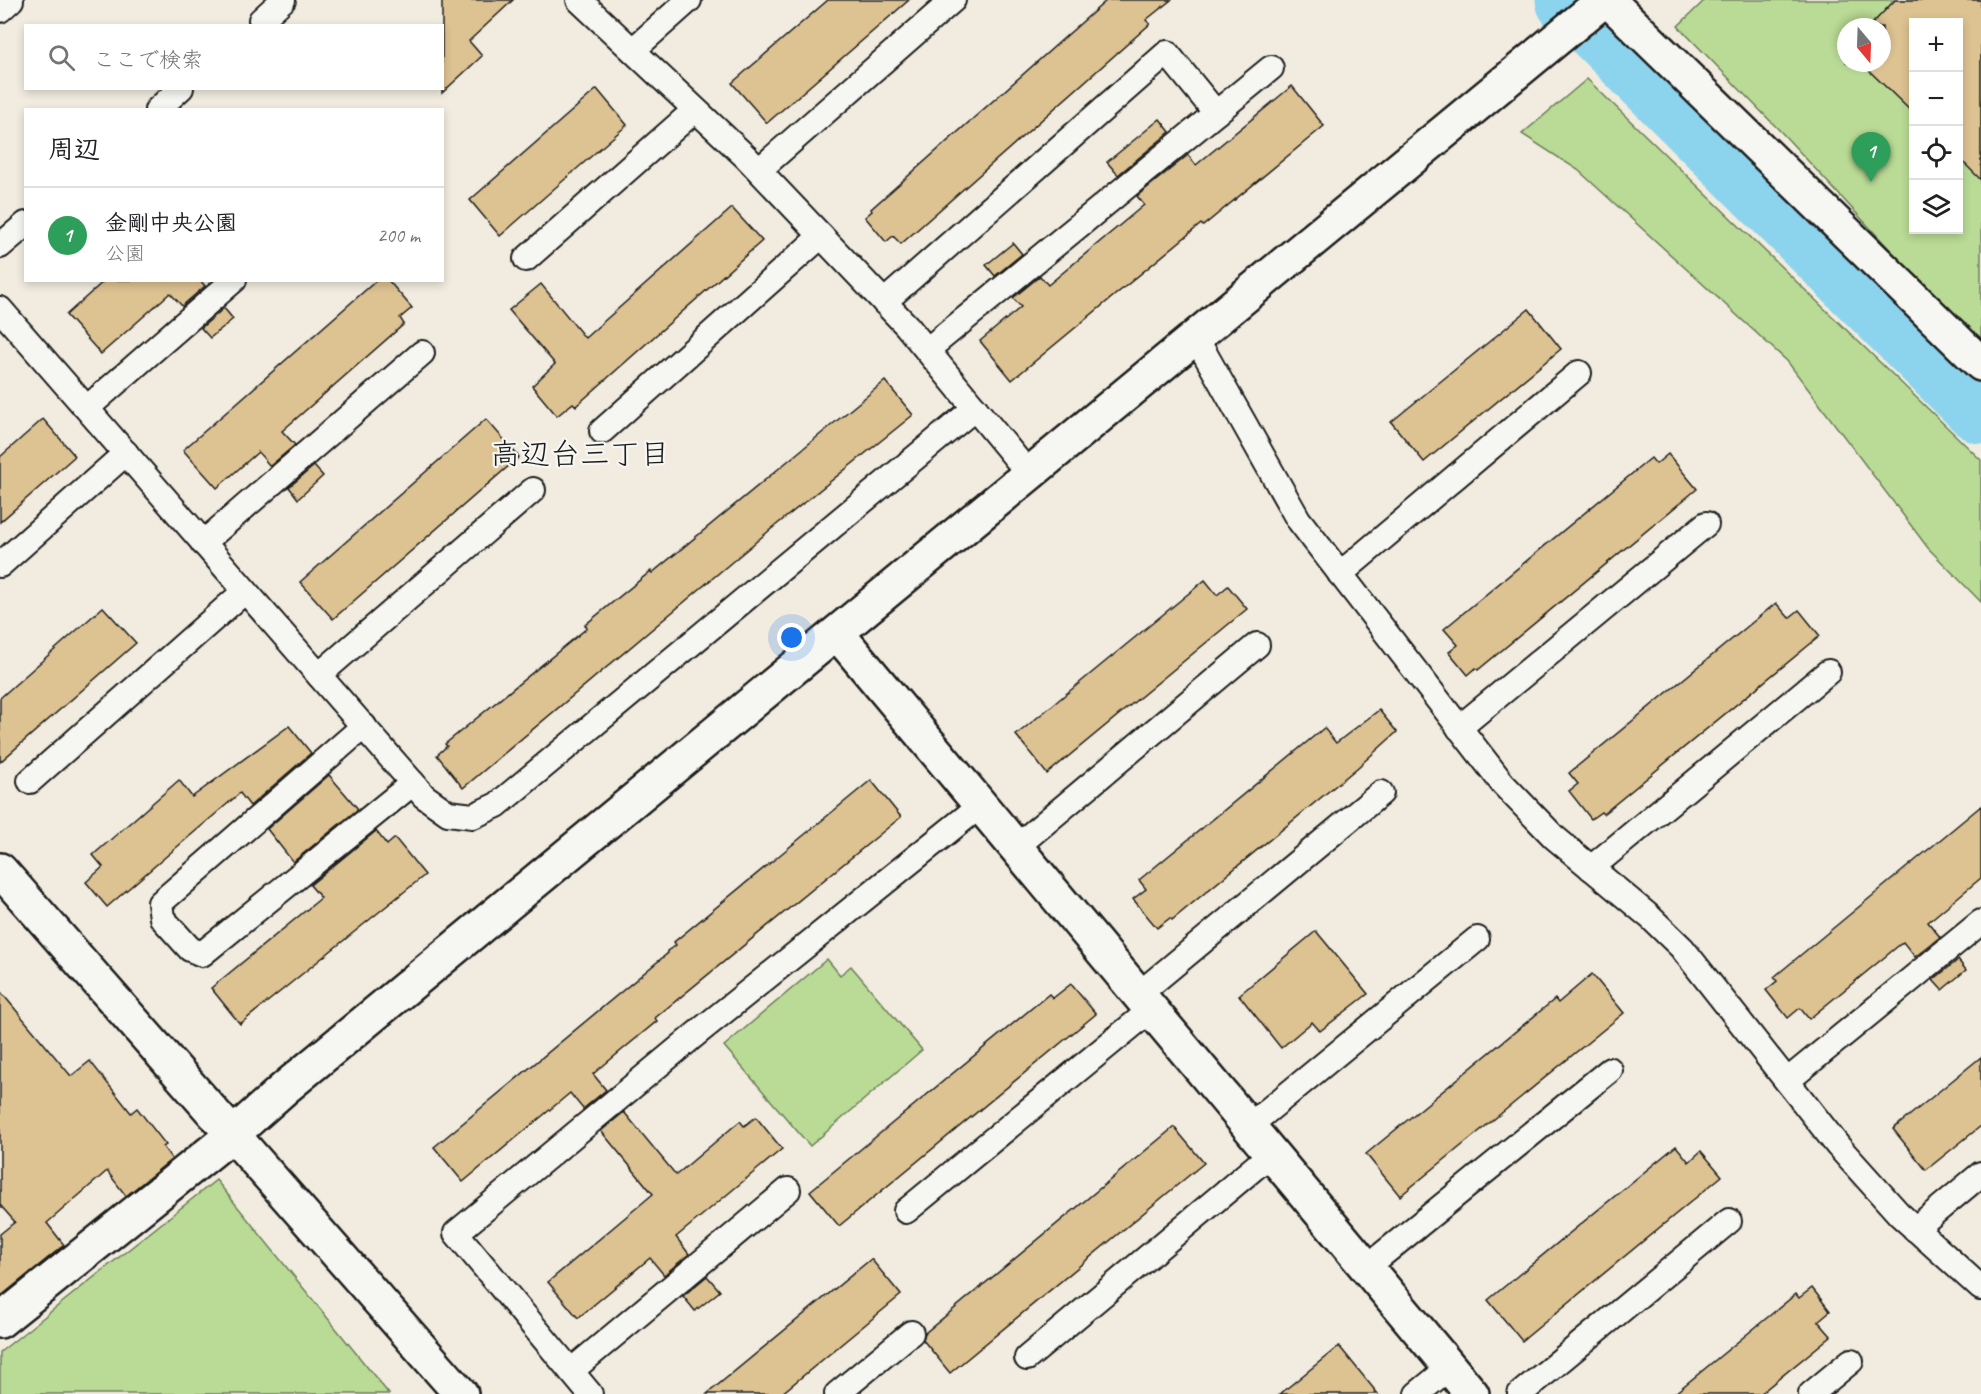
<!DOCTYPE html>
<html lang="ja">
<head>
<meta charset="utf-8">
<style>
	:root { --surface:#fff; --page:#f2f2f2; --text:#202124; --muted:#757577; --line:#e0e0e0; --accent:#7c3aed }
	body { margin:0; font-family:Caveat,"Klee One",sans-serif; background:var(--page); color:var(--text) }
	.controls { position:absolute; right:18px; top:18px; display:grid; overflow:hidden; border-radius:0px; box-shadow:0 3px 9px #0003 }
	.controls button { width:54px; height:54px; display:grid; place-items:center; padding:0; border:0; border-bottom:2px solid var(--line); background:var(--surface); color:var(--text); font:30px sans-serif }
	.compass { position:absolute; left:1837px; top:18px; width:54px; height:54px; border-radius:50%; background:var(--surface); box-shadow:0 3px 9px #0003; rotate:161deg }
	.you { position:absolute; left:792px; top:638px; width:21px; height:21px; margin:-15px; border:4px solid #fff; border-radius:50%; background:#1a73e8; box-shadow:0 0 0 9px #1a73e833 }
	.badge { display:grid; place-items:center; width:39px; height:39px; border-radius:50%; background:var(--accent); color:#fff; font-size:20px; font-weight:700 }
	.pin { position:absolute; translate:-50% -50px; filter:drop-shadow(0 2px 3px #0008) }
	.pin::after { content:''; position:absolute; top:32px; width:21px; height:18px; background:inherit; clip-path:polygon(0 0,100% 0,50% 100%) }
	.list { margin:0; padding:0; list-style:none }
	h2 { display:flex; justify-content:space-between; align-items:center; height:78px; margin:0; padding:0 24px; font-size:26px }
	h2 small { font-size:20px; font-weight:400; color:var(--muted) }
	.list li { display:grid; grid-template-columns:39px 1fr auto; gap:18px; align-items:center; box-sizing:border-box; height:96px; padding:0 24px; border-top:2px solid var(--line) }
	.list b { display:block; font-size:22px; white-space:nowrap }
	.list p { margin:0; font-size:20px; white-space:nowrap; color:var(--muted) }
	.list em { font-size:20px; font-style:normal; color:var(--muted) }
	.icon { flex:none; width:33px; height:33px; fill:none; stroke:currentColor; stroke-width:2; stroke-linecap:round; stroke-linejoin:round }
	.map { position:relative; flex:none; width:1981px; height:1394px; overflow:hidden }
	.search { position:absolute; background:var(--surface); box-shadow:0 3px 9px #0003; left:24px; top:24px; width:420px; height:66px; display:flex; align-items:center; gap:15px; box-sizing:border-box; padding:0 21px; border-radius:0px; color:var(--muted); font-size:22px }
	.panel { position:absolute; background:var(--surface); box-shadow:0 3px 9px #0003; left:24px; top:108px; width:420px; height:174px; border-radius:0px }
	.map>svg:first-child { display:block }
	.green { fill:#b9db95; stroke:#6a7c58; stroke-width:1.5; fill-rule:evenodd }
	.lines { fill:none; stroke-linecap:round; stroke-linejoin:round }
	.river { stroke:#8cd4ee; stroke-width:69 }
	.building { fill:#ddc292; stroke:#1c1c1c; stroke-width:1.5 }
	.lane-casing { stroke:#1c1c1c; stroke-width:28 }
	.street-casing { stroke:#1c1c1c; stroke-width:38 }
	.secondary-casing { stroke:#1c1c1c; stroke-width:38 }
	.lane { stroke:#f6f6f2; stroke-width:24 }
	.street { stroke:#f6f6f2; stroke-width:33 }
	.secondary { stroke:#f6f6f2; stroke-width:33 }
	.labels { text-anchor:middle; stroke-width:4.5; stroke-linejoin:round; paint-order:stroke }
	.neighbourhood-label { font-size:30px; fill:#1c1c1c; stroke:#f6f6f2 }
</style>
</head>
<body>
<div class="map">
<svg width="1981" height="1394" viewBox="0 0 1981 1394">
	<rect width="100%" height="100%" fill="#f1ecdf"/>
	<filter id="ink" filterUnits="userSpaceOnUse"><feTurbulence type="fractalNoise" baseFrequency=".0167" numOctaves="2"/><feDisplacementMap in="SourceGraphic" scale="12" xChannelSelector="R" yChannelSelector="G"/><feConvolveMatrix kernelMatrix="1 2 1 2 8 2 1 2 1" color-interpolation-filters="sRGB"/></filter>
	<g filter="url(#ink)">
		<g class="green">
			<path d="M1705 0H1981V339L1919 281 1784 135 1678 26ZM1914 22H1958V230H1914ZM1846 27H1882V63H1846Z"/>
			<path d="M1587 79 1981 460V602L1928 548 1787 361 1578 170 1522 134Z"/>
			<path d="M827 959 840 975 851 966 922 1050 810 1146 724 1046Z"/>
			<path d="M216 1180 389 1394H0V1352Z"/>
		</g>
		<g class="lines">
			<path class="river" d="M1570 0 1981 409"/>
		</g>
		<g class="building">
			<path d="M442 0H513L469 41 482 56 442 93Z"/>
			<path d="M828 0H909L767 123 732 83Z"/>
			<path d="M1107 0H1171L1146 20 1150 24 901 244 893 236 886 242 865 217 872 211 871 209Z"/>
			<path d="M1895 0H1981V180L1959 158V22H1914V114L1861 63H1882V27H1869Z"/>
			<path d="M1292 86 1324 126 1203 226 1201 224 1012 380 980 341 1021 307 1013 298 1040 276 1048 285 1144 205 1137 196 1188 155 1196 165Z"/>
			<path d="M597 89 627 125 500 236 470 200Z"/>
			<path d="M1160 119 1170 132 1118 175 1107 162Z"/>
			<path d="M732 208 762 241 576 406 573 403 557 416 532 386 555 364 509 310 541 284 585 338Z"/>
			<path d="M1013 243 1022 254 995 276 986 265Z"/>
			<path d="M105 280H200L205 286 182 306 170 293 101 354 66 315Z"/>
			<path d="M377 280H388L412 308 400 318 404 324 282 431 295 445 270 466 258 452 217 488 183 450Z"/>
			<path d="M224 308 233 319 210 338 201 328Z"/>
			<path d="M1529 309 1561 349 1424 462 1391 422Z"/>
			<path d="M885 381 913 415 770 530 463 788 437 755 447 746 445 744 587 628 585 625 651 571 652 573Z"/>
			<path d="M43 419 75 456 0 522V457Z"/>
			<path d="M486 419 519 457 333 619 300 582Z"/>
			<path d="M1668 454 1697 489 1478 670 1476 668 1468 675 1449 652 1458 645 1444 629 1651 458 1656 464Z"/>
			<path d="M314 466 323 476 298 499 289 487Z"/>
			<path d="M1205 580 1217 595 1228 586 1247 609 1047 774 1016 735Z"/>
			<path d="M1776 603 1789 618 1799 610 1820 636 1603 814 1601 812 1591 819 1569 791 1578 784 1569 773Z"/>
			<path d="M103 607 136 643 0 762V698Z"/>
			<path d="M1379 710 1397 732 1357 768 1172 920 1170 918 1157 928 1133 899 1146 889 1139 880 1324 728 1336 743Z"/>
			<path d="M289 726 311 753 250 806 240 793 107 907 86 882 103 867 93 855 179 780 192 797Z"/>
			<path d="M329 775 358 809 293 862 267 829Z"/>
			<path d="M871 780 901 817 655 1018 657 1021 593 1074 606 1090 583 1109 570 1093 463 1182 434 1147 668 953 667 951 676 945 674 942Z"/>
			<path d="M1981 806V878L1928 922 1940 937 1915 957 1903 942 1809 1019 1800 1008 1788 1018 1766 990 1777 981 1774 977Z"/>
			<path d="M376 831 387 845 395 838 425 875 240 1024 211 988 321 898 310 885Z"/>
			<path d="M1316 931 1368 994 1320 1031 1312 1022 1281 1048 1239 995Z"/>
			<path d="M1958 960 1966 970 1942 990 1933 980Z"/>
			<path d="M1592 974 1624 1013 1400 1196 1366 1154 1555 999 1558 1003Z"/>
			<path d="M1071 984 1096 1014 839 1226 810 1191 1049 994 1053 998Z"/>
			<path d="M0 991 71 1076 90 1061 131 1113 137 1108 166 1145 163 1147 172 1159 126 1196 107 1171 47 1223 64 1245 0 1297V1234L15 1222 0 1205Z"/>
			<path d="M1981 1057V1126L1926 1170 1893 1129Z"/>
			<path d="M624 1112 676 1175 740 1121 744 1126 756 1117 782 1149 676 1237 689 1254 664 1275 650 1258 578 1318 548 1282 653 1194 601 1131Z"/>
			<path d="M1174 1127 1204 1163 950 1373 923 1340 925 1333Z"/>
			<path d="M1676 1146 1689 1162 1701 1151 1722 1176 1522 1341 1488 1300Z"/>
			<path d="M871 1259 901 1295 781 1394H707Z"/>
			<path d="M707 1276 720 1291 695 1311 683 1296Z"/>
			<path d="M1812 1288 1830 1311 1818 1321 1831 1336 1760 1394H1674L1796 1294 1799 1298Z"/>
			<path d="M1339 1346 1378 1394H1280Z"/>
		</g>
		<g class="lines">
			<g class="lane-casing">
				<g id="lane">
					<path d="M579 0 746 157 907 326 1030 475"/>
					<path d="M0 10 11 0"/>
					<path d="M261 20 283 0"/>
					<path d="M633 50 689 0"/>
					<path d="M157 110 181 88"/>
					<path d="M759 170 953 0"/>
					<path d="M0 246 26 224"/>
					<path d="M526 259 695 110"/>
					<path d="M884 302 1167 53 1216 113"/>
					<path d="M0 309 424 796 448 813 473 816 497 805 975 408"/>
					<path d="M1196 338 1298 519 1503 784 1554 837 1650 917 1682 948 1838 1146 1899 1214 1981 1288"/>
					<path d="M927 350 1271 68"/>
					<path d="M87 408 234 280"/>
					<path d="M602 431 821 236"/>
					<path d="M203 543 422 353"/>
					<path d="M0 565 126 453"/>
					<path d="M1340 574 1579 373"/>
					<path d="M319 675 533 490"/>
					<path d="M364 726 160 903 162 918 190 949 202 954 413 783"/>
					<path d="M1459 728 1706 524"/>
					<path d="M30 781 245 591"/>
					<path d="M1016 847 1257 645"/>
					<path d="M1591 868 1828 672"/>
					<path d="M1139 994 1381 793"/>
					<path d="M1787 1081 1981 922"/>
					<path d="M1249 1126 1477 939"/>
					<path d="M906 1211 1152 1009"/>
					<path d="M1915 1229 1981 1174"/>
					<path d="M1367 1267 1610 1070"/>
					<path d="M1027 1358 1272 1153"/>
					<path d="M571 1371 788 1190"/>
					<path d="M590 1394 456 1233 696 1034 981 805"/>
					<path d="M837 1394 911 1333"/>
					<path d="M1417 1394 1450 1367"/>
					<path d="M1520 1394 1729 1221"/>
					<path d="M1811 1394 1851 1361"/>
				</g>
			</g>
			<g class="street-casing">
				<g id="street">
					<path d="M1608 0 1981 364"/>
					<path d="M837 633 1472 1394"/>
					<path d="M0 1321 232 1135"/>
				</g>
			</g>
			<g class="secondary-casing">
				<g id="secondary">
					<path d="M0 870 461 1394"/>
					<path d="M232 1135 286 1087 1604 0"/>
				</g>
			</g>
			<use href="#lane" class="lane"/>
			<use href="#street" class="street"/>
			<use href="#secondary" class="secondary"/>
		</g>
	</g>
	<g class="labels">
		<g class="neighbourhood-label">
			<text x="580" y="464">高辺台三丁目</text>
		</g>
	</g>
</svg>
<div class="controls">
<button>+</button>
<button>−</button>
<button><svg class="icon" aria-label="locate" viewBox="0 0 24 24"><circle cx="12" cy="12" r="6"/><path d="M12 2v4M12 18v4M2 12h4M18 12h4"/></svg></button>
<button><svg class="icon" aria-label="layers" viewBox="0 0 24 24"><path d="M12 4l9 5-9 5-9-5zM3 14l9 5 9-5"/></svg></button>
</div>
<svg class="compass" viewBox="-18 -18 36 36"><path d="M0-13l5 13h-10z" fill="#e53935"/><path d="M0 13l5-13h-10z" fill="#757577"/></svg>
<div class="you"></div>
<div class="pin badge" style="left:1871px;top:182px;background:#2e9e5b">1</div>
<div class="search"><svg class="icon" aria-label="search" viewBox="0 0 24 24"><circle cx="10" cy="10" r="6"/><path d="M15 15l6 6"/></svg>ここで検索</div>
<section class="panel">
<h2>周辺<small></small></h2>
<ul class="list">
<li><span class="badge" style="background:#2e9e5b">1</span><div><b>金剛中央公園</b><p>公園</p></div><em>200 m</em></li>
</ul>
</section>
</div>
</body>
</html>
